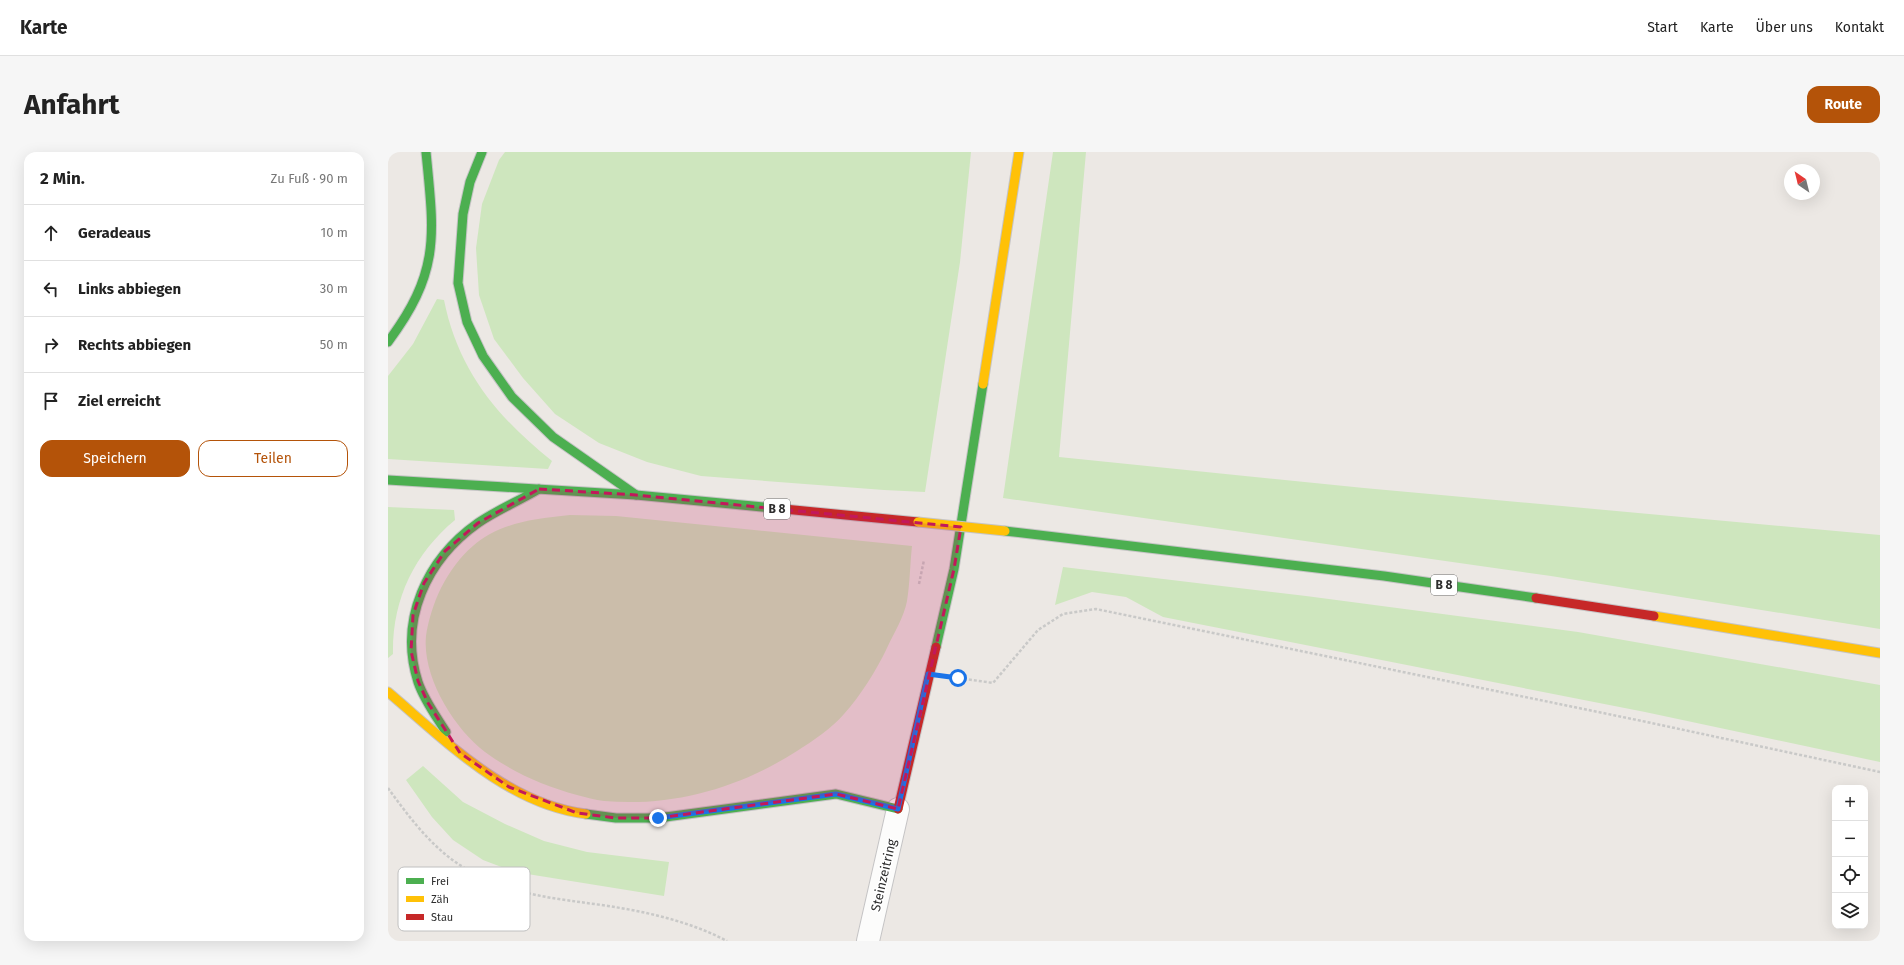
<!DOCTYPE html>
<html lang="de">
<head>
<meta charset="utf-8">
<style>
	:root { --surface:#fff; --page:#f6f6f6; --text:#222; --muted:#767676; --line:#e0e0e0; --accent:#b45309 }
	body { margin:0; font-family:"Fira Sans",sans-serif; background:var(--page); color:var(--text) }
	.controls { position:absolute; right:12px; bottom:12px; display:grid; overflow:hidden; border-radius:8px; box-shadow:0 4px 16px #0002 }
	.controls button { width:36px; height:36px; display:grid; place-items:center; padding:0; border:0; border-bottom:1px solid var(--line); background:var(--surface); color:var(--text); font:20px sans-serif }
	.compass { position:absolute; left:1396px; top:12px; width:36px; height:36px; border-radius:50%; background:var(--surface); box-shadow:0 4px 16px #0002; rotate:325deg }
	.stop { position:absolute; width:12px; height:12px; margin:-9px; border:3px solid #1a73e8; border-radius:50%; background:#fff }
	.stop.end { background:#1a73e8; border-color:#fff; box-shadow:0 1px 4px #0008 }
	.list { margin:0; padding:0; list-style:none }
	h2 { display:flex; justify-content:space-between; align-items:center; height:52px; margin:0; padding:0 16px; font-size:17px }
	h2 small { font-size:13px; font-weight:400; color:var(--muted) }
	.list li { display:grid; grid-template-columns:26px 1fr auto; gap:12px; align-items:center; box-sizing:border-box; height:56px; padding:0 16px; border-top:1px solid var(--line) }
	.list b { display:block; font-size:15px; white-space:nowrap }
	.list em { font-size:13px; font-style:normal; color:var(--muted) }
	.actions { display:flex; gap:8px; padding:12px 16px }
	.actions a { flex:1; padding:9px 0; border:1px solid var(--accent); border-radius:12px; text-align:center; font-size:14px; color:var(--accent) }
	.actions .main { background:var(--accent); color:#fff }
	.icon { flex:none; width:22px; height:22px; fill:none; stroke:currentColor; stroke-width:2; stroke-linecap:round; stroke-linejoin:round }
	.map { position:relative; flex:none; width:1492px; height:789px; overflow:hidden; border-radius:12px }
	header { display:flex; align-items:center; gap:24px; box-sizing:border-box; height:56px; padding:0 20px; background:var(--surface); border-bottom:1px solid var(--line) }
	header strong { font-size:19px }
	nav { display:flex; gap:22px; margin-inline-start:auto; font-size:14px }
	.intro { display:flex; align-items:center; justify-content:space-between; box-sizing:border-box; height:96px; padding:0 24px }
	h1 { margin:0; font-size:28px }
	.button { padding:10px 18px; border-radius:12px; background:var(--accent); color:#fff; font-size:14px; font-weight:700 }
	main { display:flex; gap:24px; padding:0 24px }
	aside { flex:1; background:var(--surface); border-radius:12px; box-shadow:0 4px 16px #0002 }
	.map>svg:first-child { display:block }
	.green { fill:#cee6be }
	.lines { fill:none; stroke-linecap:round; stroke-linejoin:round }
	.street-casing { stroke:#c5c4c5; stroke-width:24 }
	.fast-casing { stroke:#c5c4c5; stroke-width:11 }
	.slow-casing { stroke:#c5c4c5; stroke-width:11 }
	.jam-casing { stroke:#c5c4c5; stroke-width:11 }
	.path { stroke:#c9c9c8; stroke-width:2.5; stroke-dasharray:3 2; stroke-linecap:butt }
	.street { stroke:#fcfcfb; stroke-width:22 }
	.fast { stroke:#4caf50; stroke-width:9 }
	.slow { stroke:#ffc107; stroke-width:9 }
	.jam { stroke:#c62828; stroke-width:9 }
	.slow-bridge-casing { stroke:#c6c5c4; stroke-width:11; stroke-linecap:butt }
	.slow-bridge { stroke:#ffc107; stroke-width:9 }
	.route { stroke:#1a73e8; stroke-width:5 }
	.marked { fill:#c2185b; fill-opacity:0.2; stroke:#c2185b; stroke-width:3; stroke-dasharray:8 5; stroke-linejoin:round }
	.labels { text-anchor:middle; stroke-width:3; stroke-linejoin:round; paint-order:stroke }
	.shield { fill:#fff; stroke:#6d6d6d; stroke-width:1 }
	.shield-label { font-size:12px; font-weight:bold; fill:#2e2e2e }
	.street-label { font-size:13px; fill:#2e2e2e; stroke:#fff }
	.key { fill:#fff; stroke:#c0c0c0; stroke-width:1 }
	.key-label { font-size:11px; fill:#2e2e2e }
</style>
</head>
<body>
<header>
<strong>Karte</strong>
<nav><a>Start</a><a>Karte</a><a>Über uns</a><a>Kontakt</a></nav>
</header>
<div class="intro"><h1>Anfahrt</h1><a class="button">Route</a></div>
<main>
<aside>
<h2>2 Min.<small>Zu Fuß · 90 m</small></h2>
<ul class="list">
<li><svg class="icon" aria-label="ahead" viewBox="0 0 24 24"><path d="M12 20V5M6 11l6-6 6 6"/></svg><div><b>Geradeaus</b></div><em>10 m</em></li>
<li><svg class="icon" aria-label="left" viewBox="0 0 24 24"><path d="M17 20v-9H6M10 6l-5 5 5 5"/></svg><div><b>Links abbiegen</b></div><em>30 m</em></li>
<li><svg class="icon" aria-label="right" viewBox="0 0 24 24"><path d="M7 20v-9h11M14 6l5 5-5 5"/></svg><div><b>Rechts abbiegen</b></div><em>50 m</em></li>
<li><svg class="icon" aria-label="arrive" viewBox="0 0 24 24"><path d="M6 21V4h12l-3 4 3 4H6"/></svg><div><b>Ziel erreicht</b></div></li>
</ul>
<div class="actions"><a class="main">Speichern</a><a>Teilen</a></div>
</aside>
<div class="map">
<svg width="1492" height="789" viewBox="0 0 1492 789">
	<rect width="100%" height="100%" fill="#ece8e4"/>
	<g class="green">
		<path d="M117 0H583L572 110 537 340 496 338 313 324 259 310 211 291 167 262 135 226 106 187 91 143 88 96 94 52 111 8Z"/>
		<path d="M665 0H698L671 305 976 336 1492 383V477L1163 424 615 346Z"/>
		<path d="M49 147 56 148C70 218 109 265 164 309L160 317 0 307V224L25 192Z"/>
		<path d="M0 355 66 358 67 368C26 402 4 448 5 502L0 506Z"/>
		<path d="M182 363 228 364 524 394C522 412 522 431 519 449 516 465 506 481 499 496 488 519 473 543 456 562 444 576 425 589 409 599 351 636 285 655 216 649 207 648 198 645 189 643 156 634 124 620 97 600 66 576 34 525 38 484 40 469 46 450 53 436 84 378 120 369 182 363Z"/>
		<path d="M675 415 918 444 1190 480 1492 533V610L1257 560 775 465 738 445 704 440 667 453Z"/>
		<path d="M35 614 75 650 117 672 156 689 199 700 281 710 276 744 127 720 95 708 65 688 44 665 18 628Z"/>
	</g>
	<g class="lines">
		<g class="street-casing">
			<path id="street" d="M480 789 510 657"/>
		</g>
		<g class="fast-casing">
			<g id="fast">
				<path d="M94 0 82 30 75 62 70 131 79 170 95 204 124 245 165 285 248 343"/>
				<path d="M0 190C53 119 46 83 38 0"/>
				<path d="M0 328 248 343 396 357"/>
				<path d="M617 379 996 424 1148 446"/>
				<path d="M548 495 566 417 595 232"/>
				<path d="M58 580C48 564 36 548 30 530 10 468 39 407 90 371 109 358 131 349 151 337"/>
				<path d="M198 662 228 666H270L448 642 510 657"/>
			</g>
		</g>
		<g class="slow-casing">
			<g id="slow">
				<path d="M595 232 631 0"/>
				<path d="M1266 464 1492 501"/>
				<path d="M0 540C58 589 119 652 198 662"/>
			</g>
		</g>
		<g class="jam-casing">
			<g id="jam">
				<path d="M396 357 530 370"/>
				<path d="M1148 446 1266 464"/>
				<path d="M510 657 548 495"/>
			</g>
		</g>
		<g class="path">
			<path d="M531 432 536 408"/>
			<path d="M571 526 605 531 650 478 675 462 708 457 1254 569 1492 620"/>
			<path d="M0 636C21 665 44 696 75 715 122 744 167 746 220 754 260 760 303 770 339 789"/>
		</g>
		<use href="#street" class="street"/>
		<use href="#fast" class="fast"/>
		<use href="#slow" class="slow"/>
		<use href="#jam" class="jam"/>
		<g class="slow-bridge-casing">
			<path id="slow-bridge" d="M530 370 617 379"/>
		</g>
		<use href="#slow-bridge" class="slow-bridge"/>
	</g>
	<g class="lines">
		<path class="route" d="M270 666 448 642 510 657 540 522 570 526"/>
	</g>
	<path class="marked" d="M151 337 248 343 573 375 566 417 510 657 448 642 270 666H228L189 661 121 635 72 601 40 551 30 529 23 499 25 463 36 431 57 399 90 371Z"/>
	<g class="labels">
		<g class="shield">
			<rect x="376" y="347" width="26" height="20" rx="3"/>
			<rect x="1043" y="423" width="26" height="20" rx="3"/>
		</g>
		<g class="shield-label">
			<text x="389" y="361">B 8</text>
			<text x="1056" y="437">B 8</text>
		</g>
		<g class="street-label">
			<text transform="translate(495 723) rotate(-77)" y="5">Steinzeitring</text>
		</g>
	</g>
	<rect x="10" y="715" width="132" height="64" rx="6" class="key"/>
	<rect x="18" y="726" width="18" height="6" fill="#4caf50"/>
	<rect x="18" y="744" width="18" height="6" fill="#ffc107"/>
	<rect x="18" y="762" width="18" height="6" fill="#c62828"/>
	<g class="key-label">
		<text x="43" y="733">Frei</text>
		<text x="43" y="751">Zäh</text>
		<text x="43" y="769">Stau</text>
	</g>
</svg>
<div class="controls">
<button>+</button>
<button>−</button>
<button><svg class="icon" aria-label="locate" viewBox="0 0 24 24"><circle cx="12" cy="12" r="6"/><path d="M12 2v4M12 18v4M2 12h4M18 12h4"/></svg></button>
<button><svg class="icon" aria-label="layers" viewBox="0 0 24 24"><path d="M12 4l9 5-9 5-9-5zM3 14l9 5 9-5"/></svg></button>
</div>
<svg class="compass" viewBox="-18 -18 36 36"><path d="M0-13l5 13h-10z" fill="#e53935"/><path d="M0 13l5-13h-10z" fill="#767676"/></svg>
<div class="stop" style="left:570px;top:526px"></div>
<div class="stop end" style="left:270px;top:666px"></div>
</div>
</main>
</body>
</html>
